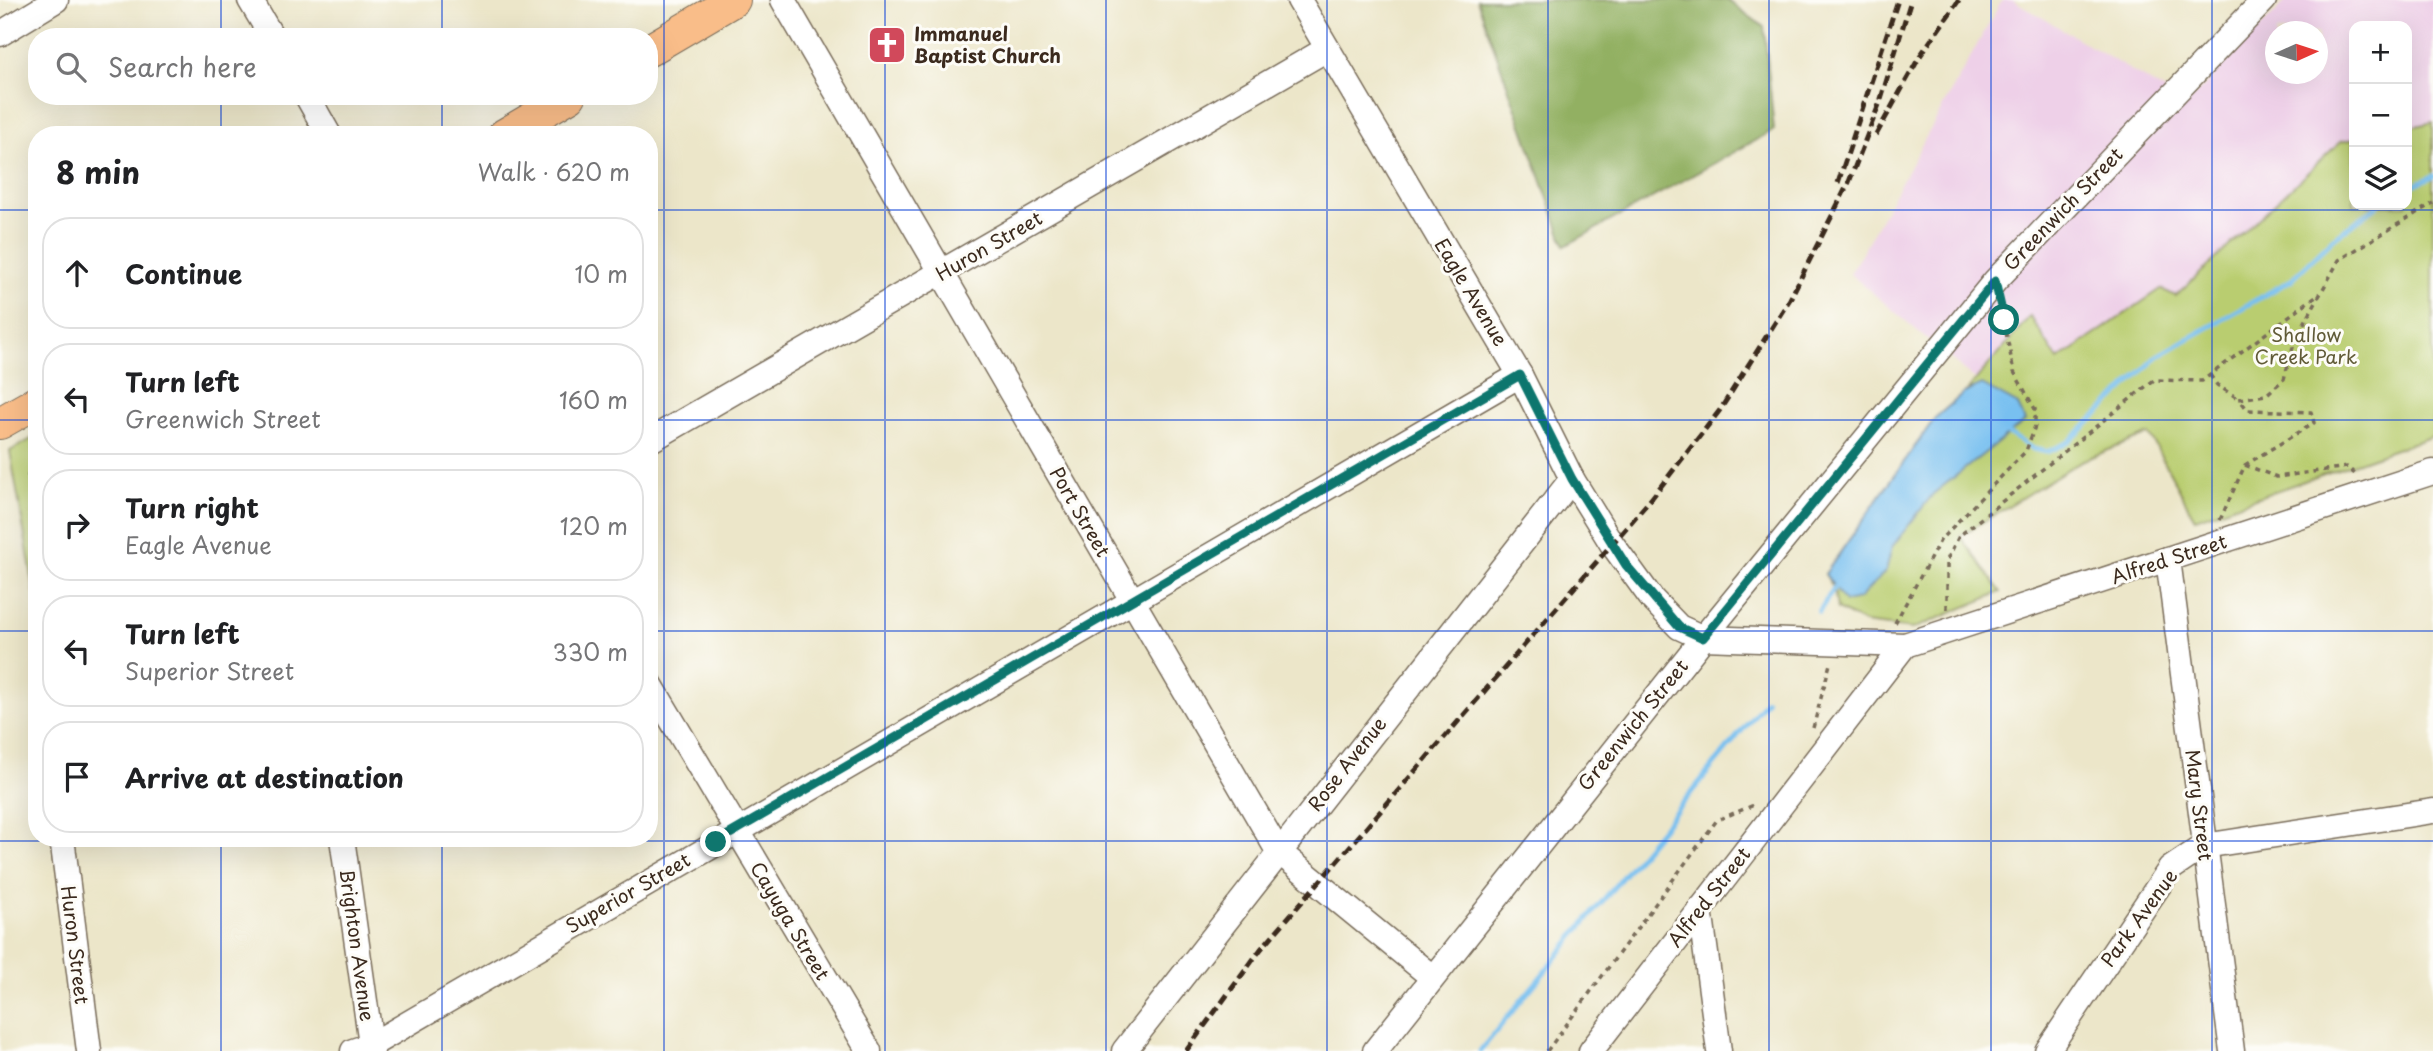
<!DOCTYPE html>
<html lang="en">
<head>
<meta charset="utf-8">
<style>
	:root { --surface:#fff; --page:#f6f6f6; --text:#202124; --muted:#757577; --line:#e0e0e0 }
	body { margin:0; font-family:"Playpen Sans",sans-serif; background:var(--page); color:var(--text) }
	.controls { position:absolute; right:21px; top:21px; display:grid; overflow:hidden; border-radius:14px; box-shadow:0 7px 28px #0002 }
	.controls button { width:63px; height:63px; display:grid; place-items:center; padding:0; border:0; border-bottom:2px solid var(--line); background:var(--surface); color:var(--text); font:35px sans-serif }
	.compass { position:absolute; left:2265px; top:21px; width:63px; height:63px; border-radius:50%; background:var(--surface); box-shadow:0 7px 28px #0002; rotate:87deg }
	.stop { position:absolute; width:21px; height:21px; margin:-16px; border:5px solid #0f766e; border-radius:50%; background:#fff }
	.stop.end { background:#0f766e; border-color:#fff; box-shadow:0 2px 7px #0008 }
	.list { margin:0; padding:0; list-style:none }
	h2 { display:flex; justify-content:space-between; align-items:center; height:91px; margin:0; padding:0 28px; font-size:30px }
	h2 small { font-size:23px; font-weight:400; color:var(--muted) }
	.list li { display:grid; grid-template-columns:46px 1fr auto; gap:21px; align-items:center; box-sizing:border-box; height:112px; margin:0 14px 14px; padding:0 14px; border:2px solid var(--line); border-radius:28px }
	.list b { display:block; font-size:26px; white-space:nowrap }
	.list p { margin:0; font-size:23px; white-space:nowrap; color:var(--muted) }
	.list em { font-size:23px; font-style:normal; color:var(--muted) }
	.icon { flex:none; width:38px; height:38px; fill:none; stroke:currentColor; stroke-width:2; stroke-linecap:round; stroke-linejoin:round }
	.map { position:relative; flex:none; width:2433px; height:1051px; overflow:hidden }
	.search { position:absolute; background:var(--surface); box-shadow:0 7px 28px #0002; left:28px; top:28px; width:630px; height:77px; display:flex; align-items:center; gap:18px; box-sizing:border-box; padding:0 24px; border-radius:28px; color:var(--muted); font-size:26px }
	.panel { position:absolute; background:var(--surface); box-shadow:0 7px 28px #0002; left:28px; top:126px; width:630px; height:721px; border-radius:28px }
	.map>svg:first-child { display:block }
	.built { fill:#eed0e8; fill-rule:evenodd }
	.green { fill:#b9cd70; stroke:#7a7c47; stroke-width:2 }
	.forest { fill:#92b062; stroke:#666d40; stroke-width:2 }
	.water { fill:#78c0f0; stroke:#5a7587; stroke-width:2 }
	.lines { fill:none; stroke-linecap:round; stroke-linejoin:round }
	.stream { stroke:#78c0f0; stroke-width:5 }
	.minor-casing { stroke:#796c5a; stroke-width:27 }
	.major-casing { stroke:#796c5a; stroke-width:34 }
	.path { stroke:#796c5a; stroke-width:3.5; stroke-dasharray:5 5; stroke-linecap:butt }
	.minor { stroke:#fff; stroke-width:24 }
	.major { stroke:#f9bd89; stroke-width:32 }
	.rail { stroke:#3b2a1e; stroke-width:5; stroke-dasharray:10 5; stroke-linecap:butt }
	.route { stroke:#0f766e; stroke-width:9 }
	.grid { fill:none; stroke:#1d4ed8; stroke-width:2; stroke-opacity:0.55 }
	.labels { text-anchor:middle; stroke-width:6; stroke-linejoin:round; paint-order:stroke }
	.poi-label { font-size:19px; font-weight:bold; fill:#3b2a1e; stroke:#fdfcf7; text-anchor:start }
	.street-label { font-size:19px; fill:#3b2a1e; stroke:#fdfcf7 }
	.park-label { font-size:19px; fill:#615b37; stroke:#fdfcf7 }
</style>
</head>
<body>
<div class="map">
<svg width="2433" height="1051" viewBox="0 0 2433 1051">
	<rect width="100%" height="100%" fill="#fdfcf7"/>
	<filter id="ink" filterUnits="userSpaceOnUse"><feTurbulence type="fractalNoise" baseFrequency=".0143" numOctaves="2"/><feDisplacementMap in="SourceGraphic" scale="14" xChannelSelector="R" yChannelSelector="G"/><feConvolveMatrix kernelMatrix="1 2 1 2 8 2 1 2 1" color-interpolation-filters="sRGB"/></filter>
	<filter id="wash" filterUnits="userSpaceOnUse"><feTurbulence type="fractalNoise" baseFrequency=".00686" numOctaves="4" result="noise"/><feDisplacementMap in="SourceGraphic" scale="28" xChannelSelector="R" yChannelSelector="G"/><feGaussianBlur stdDeviation="1.57" result="paint"/><feColorMatrix in="noise" values="0 0 0 0 0 0 0 0 0 0 0 0 0 0 0 0 0 1.4 0 .05"/><feComposite in="paint" operator="in"/></filter>
	<g filter="url(#wash)">
		<rect width="100%" height="100%" fill="#ece6c9"/>
		<path class="built" d="M2002 0H2013L2187 104 2287 0H2433V122L2407 128V26H2354V139L2339 142 2175 297 2161 289 2058 360 2030 317 1976 380 1850 274ZM2276 32H2318V74H2276Z"/>
		<g class="green">
			<path d="M2433 122V436L2195 519 2149 434 2081 461 1960 536 2001 592 1913 629 1864 623 1837 609 1834 589 1825 574 1976 380 2030 316 2058 360 2161 289 2176 296 2340 142 2354 139V205H2407V128Z"/>
			<path d="M37 436V605L10 451Z"/>
		</g>
		<path class="forest" d="M1477 0H1727L1764 27 1774 130 1565 246Z"/>
		<path class="water" d="M1982 385 2018 405 2025 421 1933 494 1892 547 1886 571 1859 599 1845 602 1825 574 1935 418 1964 393Z"/>
		<g class="lines">
			<g class="stream">
				<path d="M2407 188 2433 176"/>
				<path d="M2003 430 2033 449 2047 452 2069 442 2158 356 2291 280 2334 238 2378 205"/>
				<path d="M1819 612 1837 583"/>
				<path d="M1480 1051 1766 701"/>
			</g>
		</g>
	</g>
	<g filter="url(#ink)">
		<g class="lines">
			<g class="minor-casing">
				<g id="minor">
					<path d="M250 0 272 37"/>
					<path d="M783 0 1278 851 1432 977"/>
					<path d="M1299 0 1520 375 1572 479 1612 544 1652 599 1679 627 1703 638 1905 645"/>
					<path d="M0 34 56 0"/>
					<path d="M307 96 329 135"/>
					<path d="M649 441 1327 49"/>
					<path d="M2168 559 2232 1051"/>
					<path d="M649 682 869 1051"/>
					<path d="M62 838 89 1051"/>
					<path d="M342 838 372 1051"/>
					<path d="M1700 909 1719 1051"/>
					<path d="M353 1051 371 1045 1520 375"/>
					<path d="M1124 1051 1572 479"/>
					<path d="M1375 1051 1703 638 1995 281 2264 0"/>
					<path d="M1591 1051 1905 645 2433 472"/>
					<path d="M2047 1051 2170 869 2204 846 2433 811"/>
				</g>
			</g>
			<g class="major-casing">
				<g id="major">
					<path d="M649 50 734 0"/>
					<path d="M504 135 570 96"/>
					<path d="M0 423 37 402"/>
				</g>
			</g>
			<g class="path">
				<path d="M2210 375 2217 385 2239 399"/>
				<path d="M37 453 28 476 37 533"/>
				<path d="M2245 465 2277 477 2347 467 2356 475"/>
				<path d="M2220 520 2245 465 2314 423 2311 412 2248 410 2239 399 2266 395 2284 379 2295 340 2339 260 2433 203"/>
				<path d="M1947 609V560L1959 536 2154 380 2202 381 2320 293"/>
				<path d="M1895 623 1941 539 2026 451 2035 426V409L2014 372 2001 308"/>
				<path d="M1813 728 1830 664"/>
				<path d="M1547 1051 1717 820 1754 805"/>
			</g>
			<use href="#minor" class="minor"/>
			<use href="#major" class="major"/>
			<g class="rail">
				<path d="M1876 135 1920 56 1959 0"/>
				<path d="M1838 183 1898 0"/>
				<path d="M1186 1051 1261 949 1651 499 1720 410 1790 299 1849 182 1880 102 1911 0"/>
			</g>
		</g>
	</g>
	<g class="lines" filter="url(#ink)">
		<path class="route" d="M716 842 1520 375 1572 479 1626 565 1679 627 1703 638 1995 281 2004 320"/>
	</g>
	<path class="grid" d="M221 0V37M442 0V37M664 0V1051M885 0V1051M1106 0V1051M1327 0V1051M1548 0V1051M1769 0V1051M1991 0V1051M2212 0V1051M221 96V135M442 96V135M0 210H37M649 210H2433M0 420H37M649 420H2433M0 631H37M649 631H2433M221 838V1051M442 838V1051M0 841H2433"/>
	<defs>
		<g id="church-square" transform="scale(2.0125)"><rect x="-9" y="-9" width="18" height="18" rx="4" fill="#d1495b" stroke="#fdfcf7"/><path d="M-1.2-6h2.4v3.5h3.3v2.4h-3.3V6h-2.4V-.1h-3.3v-2.4h3.3Z" fill="#fff"/></g>
	</defs>
	<g fill-rule="evenodd">
		<use href="#church-square" x="887" y="45"/>
	</g>
	<g class="labels">
		<g class="poi-label">
			<text x="914" y="41">Immanuel<tspan x="914" dy="22">Baptist Church</tspan></text>
		</g>
		<g class="street-label">
			<text transform="translate(2063 209) rotate(-46)" y="7">Greenwich Street</text>
			<text transform="translate(989 246) rotate(-30)" y="7">Huron Street</text>
			<text transform="translate(1471 292) rotate(59)" y="7">Eagle Avenue</text>
			<text transform="translate(1080 512) rotate(60)" y="7">Port Street</text>
			<text transform="translate(2169 559) rotate(-18)" y="7">Alfred Street</text>
			<text transform="translate(1633 725) rotate(-51)" y="7">Greenwich Street</text>
			<text transform="translate(1347 764) rotate(-52)" y="7">Rose Avenue</text>
			<text transform="translate(2199 805) rotate(83)" y="7">Mary Street</text>
			<text transform="translate(628 893) rotate(-30)" y="7">Superior Street</text>
			<text transform="translate(1709 897) rotate(-52)" y="7">Alfred Street</text>
			<text transform="translate(2139 918) rotate(-54)" y="7">Park Avenue</text>
			<text transform="translate(790 921) rotate(59)" y="7">Cayuga Street</text>
			<text transform="translate(75 945) rotate(83)" y="7">Huron Street</text>
			<text transform="translate(357 945) rotate(82)" y="7">Brighton Avenue</text>
		</g>
		<g class="park-label">
			<text x="2306" y="342">Shallow<tspan x="2306" dy="22">Creek Park</tspan></text>
		</g>
	</g>
</svg>
<div class="controls">
<button>+</button>
<button>−</button>
<button><svg class="icon" aria-label="layers" viewBox="0 0 24 24"><path d="M12 4l9 5-9 5-9-5zM3 14l9 5 9-5"/></svg></button>
</div>
<svg class="compass" viewBox="-18 -18 36 36"><path d="M0-13l5 13h-10z" fill="#e53935"/><path d="M0 13l5-13h-10z" fill="#757577"/></svg>
<div class="stop" style="left:2004px;top:320px"></div>
<div class="stop end" style="left:716px;top:842px"></div>
<div class="search"><svg class="icon" aria-label="search" viewBox="0 0 24 24"><circle cx="10" cy="10" r="6"/><path d="M15 15l6 6"/></svg>Search here</div>
<section class="panel">
<h2>8 min<small>Walk · 620 m</small></h2>
<ul class="list">
<li><svg class="icon" aria-label="ahead" viewBox="0 0 24 24"><path d="M12 20V5M6 11l6-6 6 6"/></svg><div><b>Continue</b></div><em>10 m</em></li>
<li><svg class="icon" aria-label="left" viewBox="0 0 24 24"><path d="M17 20v-9H6M10 6l-5 5 5 5"/></svg><div><b>Turn left</b><p>Greenwich Street</p></div><em>160 m</em></li>
<li><svg class="icon" aria-label="right" viewBox="0 0 24 24"><path d="M7 20v-9h11M14 6l5 5-5 5"/></svg><div><b>Turn right</b><p>Eagle Avenue</p></div><em>120 m</em></li>
<li><svg class="icon" aria-label="left" viewBox="0 0 24 24"><path d="M17 20v-9H6M10 6l-5 5 5 5"/></svg><div><b>Turn left</b><p>Superior Street</p></div><em>330 m</em></li>
<li><svg class="icon" aria-label="arrive" viewBox="0 0 24 24"><path d="M6 21V4h12l-3 4 3 4H6"/></svg><div><b>Arrive at destination</b></div></li>
</ul>
</section>
</div>
</body>
</html>
